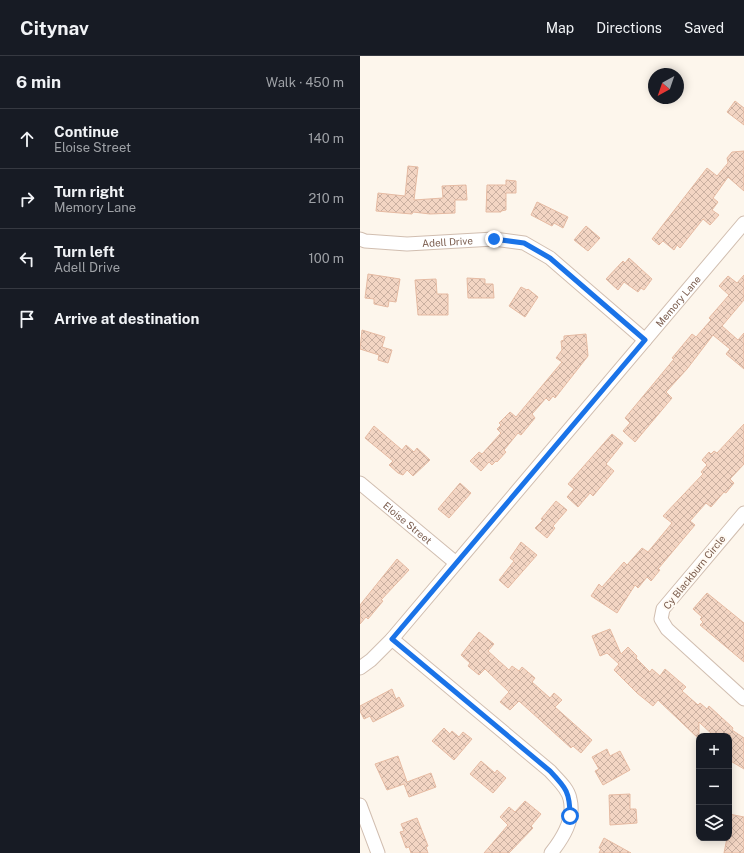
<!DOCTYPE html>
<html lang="en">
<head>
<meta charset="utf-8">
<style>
	:root { --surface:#171b24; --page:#20242c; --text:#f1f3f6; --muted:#9ea1a6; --line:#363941 }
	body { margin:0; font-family:"Public Sans",sans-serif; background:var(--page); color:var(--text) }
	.controls { position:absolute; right:12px; bottom:12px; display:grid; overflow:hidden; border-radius:8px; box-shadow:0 2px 10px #0003 }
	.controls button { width:36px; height:36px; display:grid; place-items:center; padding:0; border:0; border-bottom:1px solid var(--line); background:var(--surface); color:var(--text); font:20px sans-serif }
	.compass { position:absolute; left:288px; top:12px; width:36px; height:36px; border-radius:50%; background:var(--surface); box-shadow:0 2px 10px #0003; rotate:220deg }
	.stop { position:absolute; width:12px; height:12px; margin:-9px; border:3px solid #1a73e8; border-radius:50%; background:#fff }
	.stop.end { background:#1a73e8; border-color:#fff; box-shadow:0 1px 4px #0008 }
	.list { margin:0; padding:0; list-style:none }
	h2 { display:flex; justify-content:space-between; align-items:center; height:52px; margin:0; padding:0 16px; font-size:17px }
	h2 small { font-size:13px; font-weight:400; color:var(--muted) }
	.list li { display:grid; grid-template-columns:26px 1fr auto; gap:12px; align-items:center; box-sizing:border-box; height:60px; padding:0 16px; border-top:1px solid var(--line) }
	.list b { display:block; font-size:15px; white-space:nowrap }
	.list p { margin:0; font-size:13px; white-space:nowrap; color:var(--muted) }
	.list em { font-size:13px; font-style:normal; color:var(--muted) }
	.icon { flex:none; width:22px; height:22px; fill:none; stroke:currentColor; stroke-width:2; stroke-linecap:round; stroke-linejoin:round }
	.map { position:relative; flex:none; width:384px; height:797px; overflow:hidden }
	header { display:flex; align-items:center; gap:24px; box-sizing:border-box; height:56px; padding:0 20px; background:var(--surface); border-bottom:1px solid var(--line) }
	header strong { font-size:19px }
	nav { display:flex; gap:22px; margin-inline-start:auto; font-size:14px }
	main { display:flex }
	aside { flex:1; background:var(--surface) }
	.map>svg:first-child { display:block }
	.building { fill:url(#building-cross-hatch); stroke:#e6bba3 }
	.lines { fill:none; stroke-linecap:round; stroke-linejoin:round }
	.street-casing { stroke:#d1beb0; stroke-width:15 }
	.street { stroke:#fff; stroke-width:13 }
	.route { stroke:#1a73e8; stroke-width:5 }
	.labels { text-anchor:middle; stroke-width:4; stroke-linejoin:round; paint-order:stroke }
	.street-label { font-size:10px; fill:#7a5c4d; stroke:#fffaf3 }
</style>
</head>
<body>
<header>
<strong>Citynav</strong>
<nav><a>Map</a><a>Directions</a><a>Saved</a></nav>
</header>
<main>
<aside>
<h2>6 min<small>Walk · 450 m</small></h2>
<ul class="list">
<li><svg class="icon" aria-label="ahead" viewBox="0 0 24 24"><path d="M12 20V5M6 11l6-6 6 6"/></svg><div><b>Continue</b><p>Eloise Street</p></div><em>140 m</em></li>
<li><svg class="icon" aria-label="right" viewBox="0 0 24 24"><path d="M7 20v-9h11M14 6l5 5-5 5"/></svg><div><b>Turn right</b><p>Memory Lane</p></div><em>210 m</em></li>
<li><svg class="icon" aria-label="left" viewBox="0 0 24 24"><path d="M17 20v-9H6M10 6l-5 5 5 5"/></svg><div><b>Turn left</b><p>Adell Drive</p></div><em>100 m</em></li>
<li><svg class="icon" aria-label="arrive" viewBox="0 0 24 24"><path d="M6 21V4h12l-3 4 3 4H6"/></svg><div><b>Arrive at destination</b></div></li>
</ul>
</aside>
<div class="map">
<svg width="384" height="797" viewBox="0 0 384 797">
	<defs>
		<pattern id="building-cross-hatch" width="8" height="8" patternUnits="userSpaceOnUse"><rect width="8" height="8" fill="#f3d5c3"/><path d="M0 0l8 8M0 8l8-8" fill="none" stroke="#cab0a1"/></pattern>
	</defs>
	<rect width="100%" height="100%" fill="#fdf6ec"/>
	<g class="building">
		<path d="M375 45 384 52V69L367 56Z"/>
		<path d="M384 95V135L368 121 353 142 358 146 352 154 359 159 350 169 343 163 320 192 317 189 314 194 303 185 299 189 292 183 347 112 357 120 368 107 367 102 372 96Z"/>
		<path d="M48 110 58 111 54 144 83 142 82 130 106 129 107 144H95V157L70 158 53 156 52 158 16 155 18 137 45 140Z"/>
		<path d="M146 124 156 125V137H146V154L141 155V156H126L127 129H146Z"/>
		<path d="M177 146 208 161 203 172 194 167 192 170 171 159Z"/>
		<path d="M226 170 240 182 228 195 214 184Z"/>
		<path d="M269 202 292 223 284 234 281 232 278 236 264 226 258 234 246 223 263 205 265 207Z"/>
		<path d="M8 218 40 223 36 246 29 245 28 251 14 248V243L5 242Z"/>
		<path d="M384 219V244L362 270 378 284 384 277V313L366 298 370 293 353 279 327 313 306 336 312 342 275 386 263 375 270 367 265 362 314 303 312 302 332 278 336 281 351 264 349 262 369 239 359 230 368 220 377 227Z"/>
		<path d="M107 222 125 223V228H133L134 242H108Z"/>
		<path d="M76 223 77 238H88V259H58L55 224Z"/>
		<path d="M161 231 167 234 168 233 178 241 165 261 149 250Z"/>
		<path d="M2 274 25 281 22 291 32 294 28 307 18 304 19 299 0 293Z"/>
		<path d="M226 278 228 300 195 342 193 340 189 345 186 342 172 358 175 362 161 379 158 377 144 394 146 396 137 406 136 405 132 409 129 406 121 415 110 405 119 396 122 398 141 377 137 373 141 369 139 367 150 356 156 361 202 306 196 302 202 294 201 285 204 284V280Z"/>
		<path d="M384 368V408L370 423 374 427 366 437 364 436 351 451 346 447 330 465 335 469 298 513 300 514 291 525 287 521 278 532 275 529 257 557 231 540 239 528 242 531 264 506 267 509 282 492 288 496 312 467 303 460 343 418 341 416 347 409 342 404 349 396 351 398 354 395 357 397Z"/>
		<path d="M14 370 42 394 46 389 54 396 57 392 70 404 53 420 47 414 43 419 38 417 29 409 33 405 5 382Z"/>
		<path d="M252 378 263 387 246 408 254 415 233 440 230 437 218 451 207 441 214 433 208 428Z"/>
		<path d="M100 427 111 437 89 462 78 453Z"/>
		<path d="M196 445 207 454 193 470 195 472 187 482 175 472 183 464 181 463Z"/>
		<path d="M161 486 177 499 148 532 139 524 154 505 150 502Z"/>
		<path d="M37 503 49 514 21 544 23 545 8 563 6 561 0 568V549Z"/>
		<path d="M347 537 384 567V606L340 569 343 566 340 563 342 561 333 553Z"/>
		<path d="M250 573 261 598 268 591 277 600 276 602 290 616 292 613 300 620 305 613 326 631 322 635 338 649 340 647 347 653 349 650 373 672 372 674 384 682V713L369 704V677L367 680H354L339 666V683L298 644 293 650 277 637 254 614 259 608 247 597 240 600 232 580Z"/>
		<path d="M119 576 134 588 128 595 149 614 152 610 159 615 162 611 175 622 172 626 190 642 194 637 202 644 195 651 232 684 221 697 213 690 211 692 159 645 150 654 140 646 149 636 125 613 119 619 108 610 110 607 101 599Z"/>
		<path d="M32 633 36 643 39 641 44 650 13 666 10 660 4 663 0 655V650Z"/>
		<path d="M84 672 90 678 92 675 99 681 103 676 112 683 94 704 72 685Z"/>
		<path d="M247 693 250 700 260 695 270 714 243 729 235 715 239 713 232 701Z"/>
		<path d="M38 700 47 726 71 717 76 731 49 741 44 728 27 734 15 708Z"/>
		<path d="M121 705 135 717 137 714 146 722 133 737 110 718Z"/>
		<path d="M270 738V753H276L277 767 250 769 249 739Z"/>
		<path d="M165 745 181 758 171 770 173 772 149 797H124L148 769 140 761 149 751 155 756Z"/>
		<path d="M369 758 384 761V797H364L367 782H369Z"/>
		<path d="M57 762 68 790 66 791 68 797H51L49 791 46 792 40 776 44 775 41 768Z"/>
		<path d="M244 782 271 797H239L241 793 239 792Z"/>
	</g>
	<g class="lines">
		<g class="street-casing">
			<g id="street">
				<path id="s1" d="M0 183 5 185 47 188 134 183 164 187 190 202 285 284"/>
				<path id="s2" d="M0 427 96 507"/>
				<path d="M384 457 303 553 301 563 307 573 384 643"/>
				<path d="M32 583 190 715C197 723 208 732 210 743 215 763 203 782 191 797"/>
				<path id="s3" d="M0 612 11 604 32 583 384 167"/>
				<path d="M0 749 18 797"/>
			</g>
		</g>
		<use href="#street" class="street"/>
	</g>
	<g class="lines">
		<path class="route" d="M134 183 164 187 190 202 285 284 32 583 190 715C206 732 210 736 210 760"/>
	</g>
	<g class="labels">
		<g class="street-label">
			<text dy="4" stroke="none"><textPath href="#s1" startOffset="88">Adell Drive</textPath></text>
			<text dy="4" stroke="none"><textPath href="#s3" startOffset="486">Memory Lane</textPath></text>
			<text dy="4" stroke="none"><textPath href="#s2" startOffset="62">Eloise Street</textPath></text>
			<text transform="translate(334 516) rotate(-51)" y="4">Cy Blackburn Circle</text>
		</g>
	</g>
</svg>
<div class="controls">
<button>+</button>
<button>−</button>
<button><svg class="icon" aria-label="layers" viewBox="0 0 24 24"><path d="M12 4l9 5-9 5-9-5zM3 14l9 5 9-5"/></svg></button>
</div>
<svg class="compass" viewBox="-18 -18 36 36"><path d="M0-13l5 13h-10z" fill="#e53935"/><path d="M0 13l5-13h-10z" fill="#9ea1a6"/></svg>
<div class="stop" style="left:210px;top:760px"></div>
<div class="stop end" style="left:134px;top:183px"></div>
</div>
</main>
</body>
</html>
